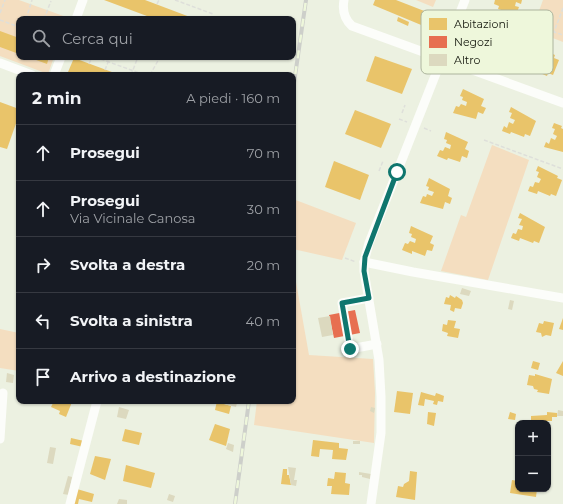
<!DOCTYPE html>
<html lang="it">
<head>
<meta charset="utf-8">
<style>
	:root { --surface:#171b24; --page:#242831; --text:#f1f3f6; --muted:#9ea1a6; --line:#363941 }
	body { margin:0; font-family:Montserrat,sans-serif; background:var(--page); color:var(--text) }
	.controls { position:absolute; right:12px; bottom:12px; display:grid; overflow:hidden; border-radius:8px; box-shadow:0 1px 3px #0004 }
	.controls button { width:36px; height:36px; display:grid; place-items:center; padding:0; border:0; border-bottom:1px solid var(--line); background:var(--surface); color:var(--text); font:20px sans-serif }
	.stop { position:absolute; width:12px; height:12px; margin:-9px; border:3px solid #0f766e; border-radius:50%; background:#fff }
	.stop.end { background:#0f766e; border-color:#fff; box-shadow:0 1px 4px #0008 }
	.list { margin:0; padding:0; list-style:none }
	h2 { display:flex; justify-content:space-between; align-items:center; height:52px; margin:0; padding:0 16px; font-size:17px }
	h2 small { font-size:13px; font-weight:400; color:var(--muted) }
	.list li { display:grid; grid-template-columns:26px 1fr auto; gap:12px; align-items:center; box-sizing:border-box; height:56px; padding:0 16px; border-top:1px solid var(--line) }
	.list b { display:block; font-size:15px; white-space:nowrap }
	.list p { margin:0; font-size:13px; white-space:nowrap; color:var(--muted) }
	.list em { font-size:13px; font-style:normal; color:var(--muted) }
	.icon { flex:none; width:22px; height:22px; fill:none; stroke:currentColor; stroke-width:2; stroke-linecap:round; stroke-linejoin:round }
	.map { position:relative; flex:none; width:563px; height:504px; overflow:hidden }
	.search { position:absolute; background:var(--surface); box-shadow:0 1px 3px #0004; left:16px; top:16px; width:280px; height:44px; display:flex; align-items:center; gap:10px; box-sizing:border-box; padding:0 14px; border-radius:8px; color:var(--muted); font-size:15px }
	.panel { position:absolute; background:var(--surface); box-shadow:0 1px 3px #0004; left:16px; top:72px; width:280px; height:332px; border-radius:8px }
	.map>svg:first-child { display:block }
	.green { fill:#f4dec0 }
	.homes { fill:#e9c46a }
	.shops { fill:#e76f51 }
	.building { fill:#dcd9bf }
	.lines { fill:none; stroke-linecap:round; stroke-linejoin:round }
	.path { stroke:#dedfda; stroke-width:1.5; stroke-dasharray:4 2; stroke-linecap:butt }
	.minor { stroke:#fcfdfa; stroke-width:9 }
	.rail-casing { stroke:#cdcfca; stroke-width:4 }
	.rail { stroke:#eef7db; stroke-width:2.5; stroke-dasharray:8; stroke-linecap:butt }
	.route { stroke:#0f766e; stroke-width:5 }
	.key { fill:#eef7db; stroke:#acb49d; stroke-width:1 }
	.key-label { font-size:11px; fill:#13160c }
</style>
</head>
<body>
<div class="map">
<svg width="563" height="504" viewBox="0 0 563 504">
	<rect width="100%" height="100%" fill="#ecf1e1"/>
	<g class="green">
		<path d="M0 0H19L69 18 19 19V57H54L48 74 0 56Z"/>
		<path d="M416 0H436L433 7Z"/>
		<path d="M543 0H563V42L532 30Z"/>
		<path d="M492 145 529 160 488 280 441 271 461 215 466 217Z"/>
		<path d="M293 199 356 223 342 260 293 249Z"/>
		<path d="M293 265 309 355 373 359 375 393 374 443 254 425 257 401H293Z"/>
		<path d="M0 329 19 333V371L0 368Z"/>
	</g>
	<g class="homes">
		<path d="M104 0H145L190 17V19H155Z"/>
		<path d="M375 0H396L432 14 426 27 373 5Z"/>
		<path d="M495 0H522L521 4 516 2 515 6 519 7 517 12 521 14 519 19 510 16 511 13 498 9 499 6 494 4Z"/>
		<path d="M398 17 409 22 408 26 397 21Z"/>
		<path d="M0 31 19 38V54L0 47Z"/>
		<path d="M534 46 555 55 554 58 559 60 553 75 548 73 547 76 535 71 534 73 525 70 527 65 530 67 532 61 536 63 538 59 534 57 536 52 532 51Z"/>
		<path d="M375 56 412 69 402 94 366 81Z"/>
		<path d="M28 57H49L47 64Z"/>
		<path d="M74 58 120 75H76L68 72Z"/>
		<path d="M463 89 484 99 481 106 486 108 483 114 478 112 476 119 453 113 456 106 459 107 461 104 466 106 467 102 462 100 463 97 460 96Z"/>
		<path d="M0 102 19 109V115L7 149 0 147Z"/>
		<path d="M511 107 536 121 530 136 525 134 524 137 511 132 510 134 502 131 504 126 507 128 509 122 513 124 515 120 510 118 512 113 509 112Z"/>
		<path d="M355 110 391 124 381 148 345 134Z"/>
		<path d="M554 123 562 126 561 128 563 129V152L544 147 546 142 549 144 551 138 555 140 557 136 553 134 555 129 552 128Z"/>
		<path d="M446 132 468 142 465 149 469 151 467 158 462 156 460 162 448 158 447 160 437 156 440 150 443 151 445 147 450 149 451 145 446 143 447 140 444 139Z"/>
		<path d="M334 161 369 175 360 200 325 187Z"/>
		<path d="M538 166 558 176 557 178 562 180 556 196 551 194 550 196 538 191 537 194 528 191 530 186 533 187 535 182 539 183 541 179 537 177 539 172 536 171Z"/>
		<path d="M429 178 450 189 448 196 452 198 450 204 445 202 443 209 420 203 423 196 426 197 427 194 432 196 434 192 428 190 429 187 426 186Z"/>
		<path d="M520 213 545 227 539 243 534 241 533 243 520 238 519 241 511 238 513 233 516 234 518 229 522 230 523 226 519 225 522 219 518 218Z"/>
		<path d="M411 226 433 236 430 243 434 245 432 251 427 250 425 256 412 251V254L402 250 405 243 408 244 410 241 415 243 416 239 411 237 412 234 409 233Z"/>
		<path d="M450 295 455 298 456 296 462 300 463 303 461 309 455 308 454 312 450 310 451 305 444 304 446 297 449 298Z"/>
		<path d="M563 318V330L559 329Z"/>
		<path d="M448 320 456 321 454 328 460 329 458 338 447 336 448 333 442 331 443 324 447 325Z"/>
		<path d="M544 321 554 323 551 336 546 335 542 337 541 333 536 332 539 323 543 324Z"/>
		<path d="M533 361 540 363 538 370 531 368Z"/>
		<path d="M563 361V376L556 373Z"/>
		<path d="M535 374 552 379 549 394 537 392 538 390 534 389 533 386 527 385 529 375 535 376Z"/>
		<path d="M397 391 413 393 410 414 394 412Z"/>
		<path d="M421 392 435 396 436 393 439 394 444 396 443 402 438 401 437 405 433 404 434 401 425 399 424 406 418 405Z"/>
		<path d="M54 401 72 402 66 417 59 414 60 411 51 407Z"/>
		<path d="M217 401H225L224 404 231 406 229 414 215 410Z"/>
		<path d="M428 412 436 413 434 426 427 424Z"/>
		<path d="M510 412 516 414 515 420 508 419Z"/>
		<path d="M547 412 557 413V417H552V421H547V422L531 421V416L547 415Z"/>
		<path d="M215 424 230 429 226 446 209 440Z"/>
		<path d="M125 429 142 433 139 445 122 441Z"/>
		<path d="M71 438 84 441 83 447 70 444Z"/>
		<path d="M313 440 339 443V448L348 449 346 460 332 459 333 450 320 449 319 457 311 456Z"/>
		<path d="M95 456 111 459 105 480 90 474Z"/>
		<path d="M126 465 155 473 151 488 123 481Z"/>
		<path d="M283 469H287V475H289L291 485 281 484Z"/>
		<path d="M410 471 417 472 415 500 396 497 398 486 403 487 404 484 409 481Z"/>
		<path d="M335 472 346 473 345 483 350 484 349 495 331 494 332 486H327L328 478 334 479Z"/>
		<path d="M512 480 518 481V489H537L536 497 510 493Z"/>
		<path d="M77 489 94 494 92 502 79 499 78 504H73Z"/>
	</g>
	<path class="shops" d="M355 310 360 333 334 338 329 315Z"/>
	<g class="building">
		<path d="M462 288 471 291 469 296 460 294Z"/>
		<path d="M510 300 514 301 512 310 508 309Z"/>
		<path d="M330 316 333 335 322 337 318 318Z"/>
		<path d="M7 373 14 375 13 383 6 382Z"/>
		<path d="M225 401 237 403 236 407 224 404Z"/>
		<path d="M119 407 129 410 126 419 117 417Z"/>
		<path d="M371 407 375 408 374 413 370 411Z"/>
		<path d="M558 410 563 411V416H557Z"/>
		<rect x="353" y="441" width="7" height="3"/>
		<path d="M228 443 234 445 233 452 226 449Z"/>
		<path d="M50 447 56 448 53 464 47 463Z"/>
		<path d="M288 467 296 468 294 480H297L296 486 291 485Z"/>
		<path d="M359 472 371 474 370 479 362 477V475H359Z"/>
		<path d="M68 476 72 477 69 495 63 494Z"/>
		<path d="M169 494 175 496 173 502 167 500Z"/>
		<path d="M119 499 127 500V504H117Z"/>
	</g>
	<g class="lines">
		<g class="path">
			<path d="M175 0 213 14"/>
			<path d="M157 4 159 0"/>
			<path d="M563 8 554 32 563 35"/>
			<path d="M0 13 5 0"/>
			<path d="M26 19 32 0"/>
			<path d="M44 19 51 1"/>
			<path d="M0 20 19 27"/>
			<path d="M435 28 443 31"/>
			<path d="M19 38V37"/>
			<path d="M459 38 467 41"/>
			<path d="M95 57 145 75"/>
			<path d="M89 64 92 57"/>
			<path d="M105 70 110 57"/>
			<path d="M131 75 138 57"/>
			<path d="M150 75 160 57"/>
			<path d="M402 113 405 105"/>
			<path d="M399 119 407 122"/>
			<path d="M424 128 431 131"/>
			<path d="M484 140 563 169"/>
			<path d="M379 171 383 161"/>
			<path d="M345 258 356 262"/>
		</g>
		<g class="minor">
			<path d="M344 0C342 11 344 19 352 26L563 103"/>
			<path d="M76 19 83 0"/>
			<path d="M0 63 32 75"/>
			<path d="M54 75 61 57"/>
			<path d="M364 262 413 272 563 298"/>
			<path d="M369 298 342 303 350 349 377 344"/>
			<path d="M0 439 3 393"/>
			<path d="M70 504 97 401"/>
			<path d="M371 504 381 433V397L379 360 364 271V262L369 243 465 0"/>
		</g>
		<g class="rail-casing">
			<g id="rail">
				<path d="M293 90 306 0"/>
				<path d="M235 504 249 401"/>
			</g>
		</g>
		<use href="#rail" class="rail"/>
	</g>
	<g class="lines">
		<path class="route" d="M350 349 342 303 369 298 364 271 365 257 397 172"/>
	</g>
	<rect x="421" y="10" width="132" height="64" rx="6" class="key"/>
	<rect x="429" y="18" width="18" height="12" fill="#e9c46a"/>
	<rect x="429" y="36" width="18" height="12" fill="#e76f51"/>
	<rect x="429" y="54" width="18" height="12" fill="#dcd9bf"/>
	<g class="key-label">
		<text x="454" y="28">Abitazioni</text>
		<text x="454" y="46">Negozi</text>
		<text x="454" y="64">Altro</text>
	</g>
</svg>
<div class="controls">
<button>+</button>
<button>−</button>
</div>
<div class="stop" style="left:397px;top:172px"></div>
<div class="stop end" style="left:350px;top:349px"></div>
<div class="search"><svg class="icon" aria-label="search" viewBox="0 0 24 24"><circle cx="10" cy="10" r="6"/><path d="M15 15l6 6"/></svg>Cerca qui</div>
<section class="panel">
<h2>2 min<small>A piedi · 160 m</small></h2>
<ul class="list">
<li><svg class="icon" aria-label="ahead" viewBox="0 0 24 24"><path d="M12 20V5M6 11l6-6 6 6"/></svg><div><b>Prosegui</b></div><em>70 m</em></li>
<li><svg class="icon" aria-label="ahead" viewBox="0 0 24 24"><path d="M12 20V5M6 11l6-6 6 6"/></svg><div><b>Prosegui</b><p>Via Vicinale Canosa</p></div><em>30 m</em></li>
<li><svg class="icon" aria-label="right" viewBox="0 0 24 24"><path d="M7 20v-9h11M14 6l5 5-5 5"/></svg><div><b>Svolta a destra</b></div><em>20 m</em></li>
<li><svg class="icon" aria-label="left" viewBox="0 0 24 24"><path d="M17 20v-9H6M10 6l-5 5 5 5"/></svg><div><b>Svolta a sinistra</b></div><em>40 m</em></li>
<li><svg class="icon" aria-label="arrive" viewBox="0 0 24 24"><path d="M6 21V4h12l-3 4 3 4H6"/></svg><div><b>Arrivo a destinazione</b></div></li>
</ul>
</section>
</div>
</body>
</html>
